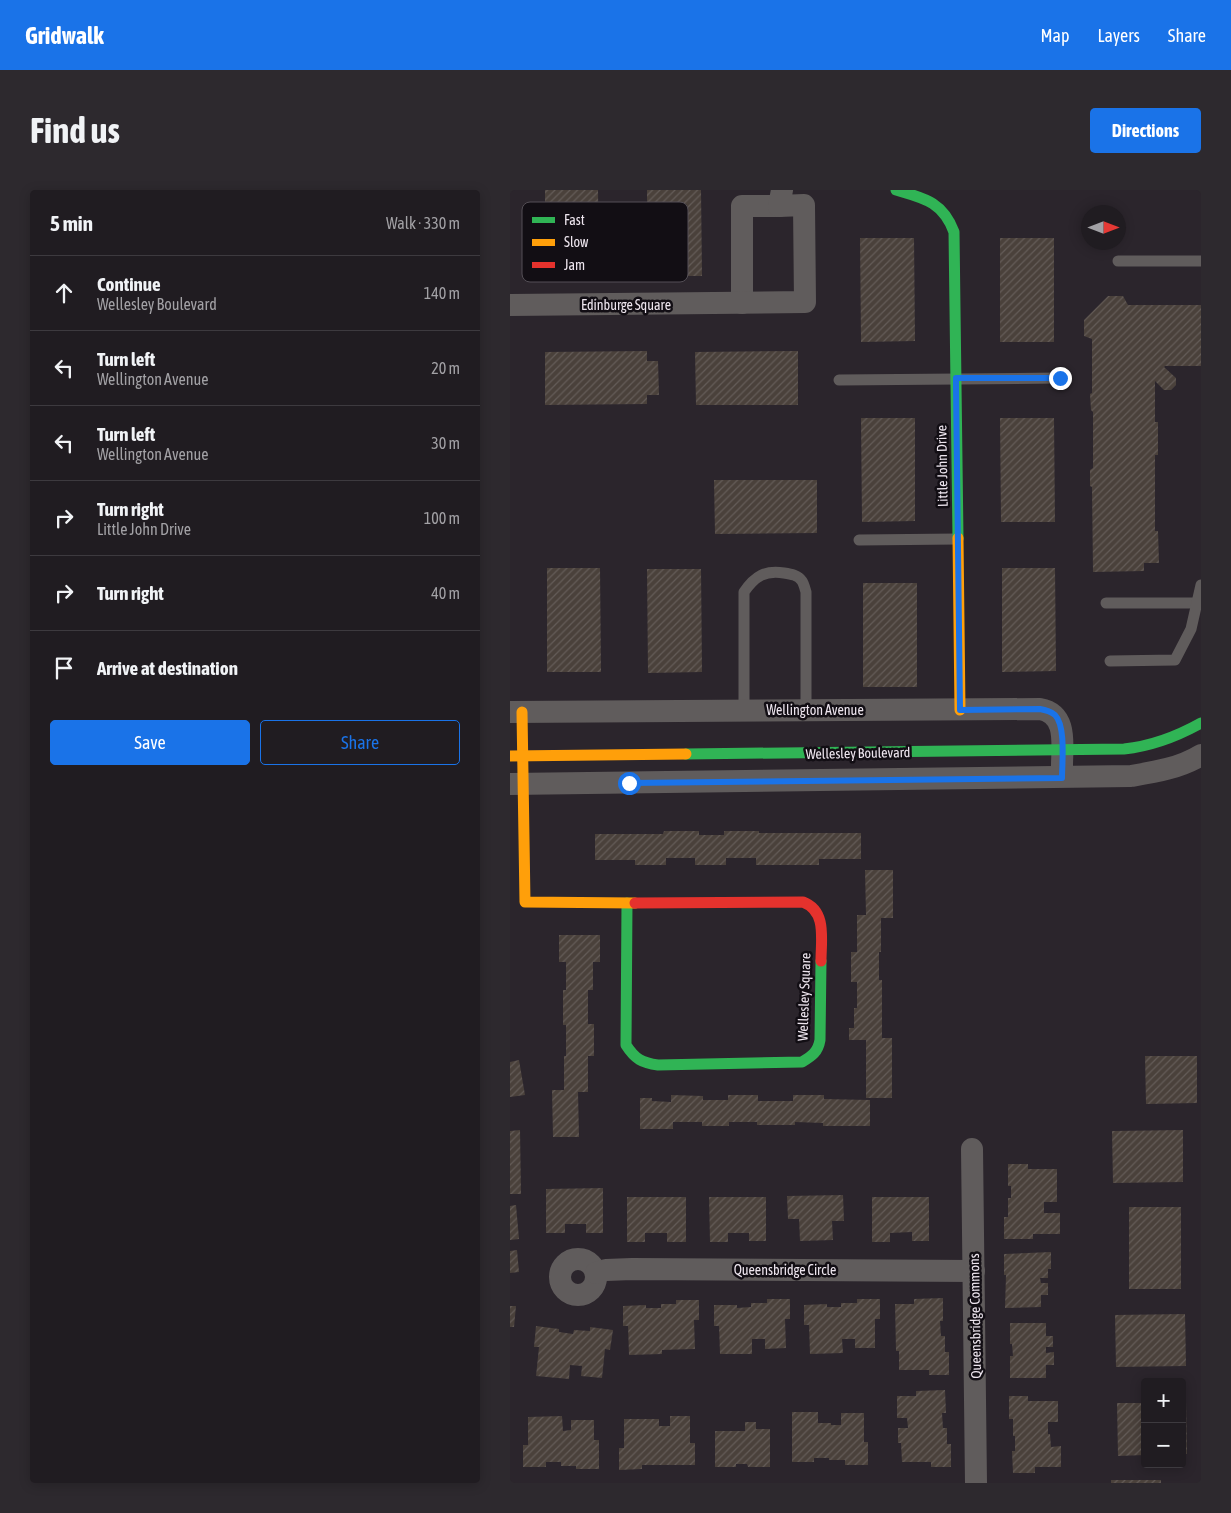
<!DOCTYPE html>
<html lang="en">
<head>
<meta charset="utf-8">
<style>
	:root { --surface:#201c21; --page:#2d292e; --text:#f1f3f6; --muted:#a2a1a5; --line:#3d3a3f; --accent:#1a73e8 }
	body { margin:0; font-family:"Asap Condensed",sans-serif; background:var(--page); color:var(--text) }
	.controls { position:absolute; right:15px; bottom:15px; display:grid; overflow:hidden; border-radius:5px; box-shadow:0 2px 12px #0003 }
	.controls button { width:45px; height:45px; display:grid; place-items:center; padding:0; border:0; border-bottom:1px solid var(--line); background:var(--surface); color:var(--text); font:25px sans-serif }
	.compass { position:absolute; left:571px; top:15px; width:45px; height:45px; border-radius:50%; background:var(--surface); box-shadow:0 2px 12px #0003; rotate:90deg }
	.stop { position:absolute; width:15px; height:15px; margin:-11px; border:4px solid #1a73e8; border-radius:50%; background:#fff }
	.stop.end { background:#1a73e8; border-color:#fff; box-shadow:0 1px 5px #0008 }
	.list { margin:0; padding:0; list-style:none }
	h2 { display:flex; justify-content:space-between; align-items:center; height:65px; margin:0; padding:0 20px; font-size:21px }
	h2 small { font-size:16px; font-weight:400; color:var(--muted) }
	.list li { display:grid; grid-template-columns:32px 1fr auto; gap:15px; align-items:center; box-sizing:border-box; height:75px; padding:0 20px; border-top:1px solid var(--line) }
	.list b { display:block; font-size:19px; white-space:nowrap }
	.list p { margin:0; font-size:16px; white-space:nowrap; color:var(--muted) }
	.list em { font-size:16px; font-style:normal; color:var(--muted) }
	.actions { display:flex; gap:10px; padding:15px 20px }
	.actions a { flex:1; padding:11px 0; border:1px solid var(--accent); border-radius:5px; text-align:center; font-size:18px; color:var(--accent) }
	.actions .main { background:var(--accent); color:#fff }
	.icon { flex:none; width:28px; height:28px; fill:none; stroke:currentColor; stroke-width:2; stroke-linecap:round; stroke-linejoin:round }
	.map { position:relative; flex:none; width:691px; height:1293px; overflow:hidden; border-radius:5px }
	header { display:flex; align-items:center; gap:30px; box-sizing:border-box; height:70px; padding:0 25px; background:var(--accent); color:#fff }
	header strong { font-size:24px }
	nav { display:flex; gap:28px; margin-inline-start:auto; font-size:18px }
	.intro { display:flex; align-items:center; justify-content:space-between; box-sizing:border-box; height:120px; padding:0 30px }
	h1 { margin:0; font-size:35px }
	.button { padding:12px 22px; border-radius:5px; background:var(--accent); color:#fff; font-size:18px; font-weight:700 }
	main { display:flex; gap:30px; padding:0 30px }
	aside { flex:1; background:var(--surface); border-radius:5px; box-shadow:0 2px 12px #0003 }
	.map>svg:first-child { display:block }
	.building { fill:url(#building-hatch) }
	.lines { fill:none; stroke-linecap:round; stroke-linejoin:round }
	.lane { stroke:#605c5c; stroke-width:11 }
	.street { stroke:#605c5c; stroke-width:22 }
	.fast { stroke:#30b455; stroke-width:11 }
	.slow { stroke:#ff9f0a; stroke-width:11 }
	.jam { stroke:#e5322d; stroke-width:11 }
	.route { stroke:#1a73e8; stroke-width:6 }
	.labels { text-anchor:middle; stroke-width:5; stroke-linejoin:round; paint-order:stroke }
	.street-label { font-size:14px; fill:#eee6ef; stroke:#120e14 }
	.key { fill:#120e14; stroke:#544f56; stroke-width:1 }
	.key-label { font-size:14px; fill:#eee6ef }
</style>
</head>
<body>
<header>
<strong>Gridwalk</strong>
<nav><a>Map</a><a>Layers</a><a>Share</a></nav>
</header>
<div class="intro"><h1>Find us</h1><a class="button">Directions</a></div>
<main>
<aside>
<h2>5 min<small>Walk · 330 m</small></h2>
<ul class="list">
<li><svg class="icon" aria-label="ahead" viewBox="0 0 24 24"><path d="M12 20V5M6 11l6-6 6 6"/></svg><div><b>Continue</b><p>Wellesley Boulevard</p></div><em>140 m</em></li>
<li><svg class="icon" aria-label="left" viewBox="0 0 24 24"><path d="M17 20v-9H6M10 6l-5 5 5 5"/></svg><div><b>Turn left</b><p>Wellington Avenue</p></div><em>20 m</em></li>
<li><svg class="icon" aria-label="left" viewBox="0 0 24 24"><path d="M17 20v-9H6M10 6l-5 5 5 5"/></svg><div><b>Turn left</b><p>Wellington Avenue</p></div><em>30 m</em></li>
<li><svg class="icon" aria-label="right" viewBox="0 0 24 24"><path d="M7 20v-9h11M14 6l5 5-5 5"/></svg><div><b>Turn right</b><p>Little John Drive</p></div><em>100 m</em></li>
<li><svg class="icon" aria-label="right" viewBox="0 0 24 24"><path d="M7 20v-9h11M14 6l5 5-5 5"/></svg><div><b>Turn right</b></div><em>40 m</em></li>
<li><svg class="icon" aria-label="arrive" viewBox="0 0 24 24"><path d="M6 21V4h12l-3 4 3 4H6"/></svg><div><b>Arrive at destination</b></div></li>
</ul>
<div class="actions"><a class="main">Save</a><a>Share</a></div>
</aside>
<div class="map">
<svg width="691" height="1293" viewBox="0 0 691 1293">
	<defs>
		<pattern id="building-hatch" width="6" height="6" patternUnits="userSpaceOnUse" patternTransform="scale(1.25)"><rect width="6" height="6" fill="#4a413b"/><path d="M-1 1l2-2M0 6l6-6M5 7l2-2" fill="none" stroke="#645c58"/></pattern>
	</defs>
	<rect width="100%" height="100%" fill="#2b252c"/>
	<g class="building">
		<path d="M35 0H88L89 85 35 86Z"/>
		<path d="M137 0H191L192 86H137Z"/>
		<path d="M350 48H404L405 151 351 152Z"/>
		<rect x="490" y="48" width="54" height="104"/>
		<path d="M598 106H613L618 115H691V176H655L654 177 666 188V195L661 200H654L645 191V232H648V265H645V341H648L649 373H634V381L583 382 582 297 580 296V280L583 278V222L581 220 580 204 582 203V149L574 146V130Z"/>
		<path d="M137 161V171H148L149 205H137V214L35 215V162Z"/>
		<path d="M288 161V215H186L185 162Z"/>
		<path d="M351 228H405V331L352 332Z"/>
		<path d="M490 228H544L545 332H491Z"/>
		<path d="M204 290H307V343L205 344Z"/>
		<path d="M37 378H90L91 482H37Z"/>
		<path d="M492 378H545L546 481 492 482Z"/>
		<path d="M137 379H191L192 482 138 483Z"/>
		<rect x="353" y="393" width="54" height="104"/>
		<path d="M154 641H189V645H214V641H249V643H351V669H309V675H246V668H216V675H185V668H156V675H125V670H85V644H153Z"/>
		<path d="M355 680H383V728H371V762H369V790H372V848H382V908H356V850H339V838H344V818H347V792H341V762H347V725H356Z"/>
		<path d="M49 745H90V772H83V800H78V834H84V866H78V902H68L69 947H43L42 900H54V866H56V835H53V800H56V772H49Z"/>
		<path d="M635 866H687V913L636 914Z"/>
		<path d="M9 870 15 905 0 907V872Z"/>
		<path d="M161 905 193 906V910H218V905H248V911H283V905H314V909L360 910V936H313V933L285 932V935H247V932H219V936H192V932H163V939H130V908H142V911L161 912Z"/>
		<path d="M10 940 11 1004H0V941Z"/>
		<path d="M673 940V992L603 993 602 941Z"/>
		<path d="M498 974H518V979H547V1012H534V1023H550V1044H523V1049H494V1027H498V1008H501V996H498Z"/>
		<path d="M93 998V1043H76V1034H55V1043H36V999Z"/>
		<path d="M333 1005 334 1031H322L323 1050 290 1051 289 1029H278L277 1006Z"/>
		<path d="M117 1007H176V1052H157V1043H135V1052H117Z"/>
		<path d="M199 1007H256V1051H239V1043H218V1052H200Z"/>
		<path d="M362 1007H419V1051H402V1042L380 1043V1052H362Z"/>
		<path d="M6 1015 9 1049 0 1050V1016Z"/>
		<rect x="619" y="1017" width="52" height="82"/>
		<path d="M7 1060 9 1082 0 1083V1061Z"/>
		<path d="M541 1062V1079H538V1088H530L531 1093H538V1105H531V1117L495 1118 496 1085H494V1064Z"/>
		<path d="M433 1108V1131H430L431 1146H435V1162H439V1185H419V1180H389V1161H386L385 1114H404V1109Z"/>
		<path d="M257 1109H280V1129H275L276 1158 255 1159V1149H242V1164H210L209 1136H204V1115H227V1118L241 1117V1113H257Z"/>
		<path d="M347 1109H370V1129H365V1158H345V1149H332L333 1163 300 1164 299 1135H294V1115L317 1114V1117H331V1113H347Z"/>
		<path d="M166 1110H189V1130H184L185 1159 152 1160V1164L119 1165 118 1136H113V1116L136 1115V1118H151V1114H166Z"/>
		<path d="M0 1116H6L4 1137H0Z"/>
		<path d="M675 1124 676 1176 606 1177 605 1125Z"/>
		<path d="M500 1133H536V1146H543V1157H536V1163L544 1162V1175H536V1188H500V1166H503L502 1154H500Z"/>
		<path d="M26 1136 49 1139V1142L63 1144 64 1140 80 1141V1137L103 1140 100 1160 95 1159 92 1188 71 1186 72 1176 60 1175 59 1189 26 1186 29 1157H24Z"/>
		<path d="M435 1200 436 1223H432L433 1238H437V1254H441V1277H421V1272H392L391 1253H388V1238H398L397 1228H387V1206H406V1201Z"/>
		<path d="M499 1206H518V1211H548V1232H538V1244H540L541 1257 551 1256V1277H525V1283H503L502 1261H505V1246H503V1229H499Z"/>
		<path d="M672 1212H676L677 1264H672Z"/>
		<path d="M607 1213H635V1265L608 1266Z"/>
		<path d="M282 1222H308V1233H321V1235H331V1223H354V1252H358V1275H335V1270H319V1268H304V1272H282Z"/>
		<path d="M52 1226 53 1241 61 1240V1230H84V1250H89V1279H66V1276H51V1272H36V1277H13V1255H18V1227Z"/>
		<path d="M160 1226H180V1253H185V1275H132V1279L109 1280V1258H114V1229H149V1236H160Z"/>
		<path d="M235 1232H246V1239H260V1277H238L237 1274H226V1277H205V1241H235Z"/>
		<rect x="601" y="1290" width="50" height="3"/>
	</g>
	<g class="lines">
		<g class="lane">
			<path d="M608 71H691"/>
			<path d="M329 190 550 188"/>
			<path d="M349 350 448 349"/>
			<path d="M596 413H687"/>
			<path d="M600 471 665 470 681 439 691 395"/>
			<path d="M234 520V402C245 386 255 380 274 383 281 384 288 385 292 391 294 394 295 399 296 402V520"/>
		</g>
		<g class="street">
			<path d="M232 113V16H269"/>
			<path d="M0 115 295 112 294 15 269 16 272 0"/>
			<path d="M0 522 530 519C558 524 552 555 552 576"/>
			<path d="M0 594 621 586C645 582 670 578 691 565"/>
			<path d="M462 959 466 1293"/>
			<circle cx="68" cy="1087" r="18"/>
			<path d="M86 1083 96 1080 122 1079 464 1081"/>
		</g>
		<g class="fast">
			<path d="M386 0C414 8 433 12 444 42L448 348"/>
			<path d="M176 564 614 559C642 556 666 547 691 533"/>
			<path d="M117 713 116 855C125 869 132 873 148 875L292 872C302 866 308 862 310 850L311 771"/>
		</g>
		<g class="slow">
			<path d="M448 348 450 520"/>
			<path d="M12 522 15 712 125 713"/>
			<path d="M0 566 176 564"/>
		</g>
		<path class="jam" d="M125 713 293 712C317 721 311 749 311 771"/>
	</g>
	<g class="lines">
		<path class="route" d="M119 593 552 588C552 573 556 536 545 525 540 521 536 520 530 519L450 520 446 196V188H550"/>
	</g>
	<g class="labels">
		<g class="street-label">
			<text x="116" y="120">Edinburge Square</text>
			<text transform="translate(432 276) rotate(-91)" y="5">Little John Drive</text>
			<text x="305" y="525">Wellington Avenue</text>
			<text transform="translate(348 563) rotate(-1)" y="5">Wellesley Boulevard</text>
			<text transform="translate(294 807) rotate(-88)" y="5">Wellesley Square</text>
			<text x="275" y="1085">Queensbridge Circle</text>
			<text transform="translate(465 1126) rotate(-91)" y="5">Queensbridge Commons</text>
		</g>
	</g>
	<rect x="12" y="12" width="166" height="80" rx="8" class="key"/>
	<rect x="22" y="27" width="23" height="6" fill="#30b455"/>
	<rect x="22" y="49" width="23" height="7" fill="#ff9f0a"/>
	<rect x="22" y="72" width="23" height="6" fill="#e5322d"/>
	<g class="key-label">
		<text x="54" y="35">Fast</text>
		<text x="54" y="57">Slow</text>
		<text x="54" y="80">Jam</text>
	</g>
</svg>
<div class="controls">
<button>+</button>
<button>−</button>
</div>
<svg class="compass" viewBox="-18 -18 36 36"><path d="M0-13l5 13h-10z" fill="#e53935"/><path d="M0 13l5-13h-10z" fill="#a2a1a5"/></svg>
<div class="stop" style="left:119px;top:593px"></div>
<div class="stop end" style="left:550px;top:188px"></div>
</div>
</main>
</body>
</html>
